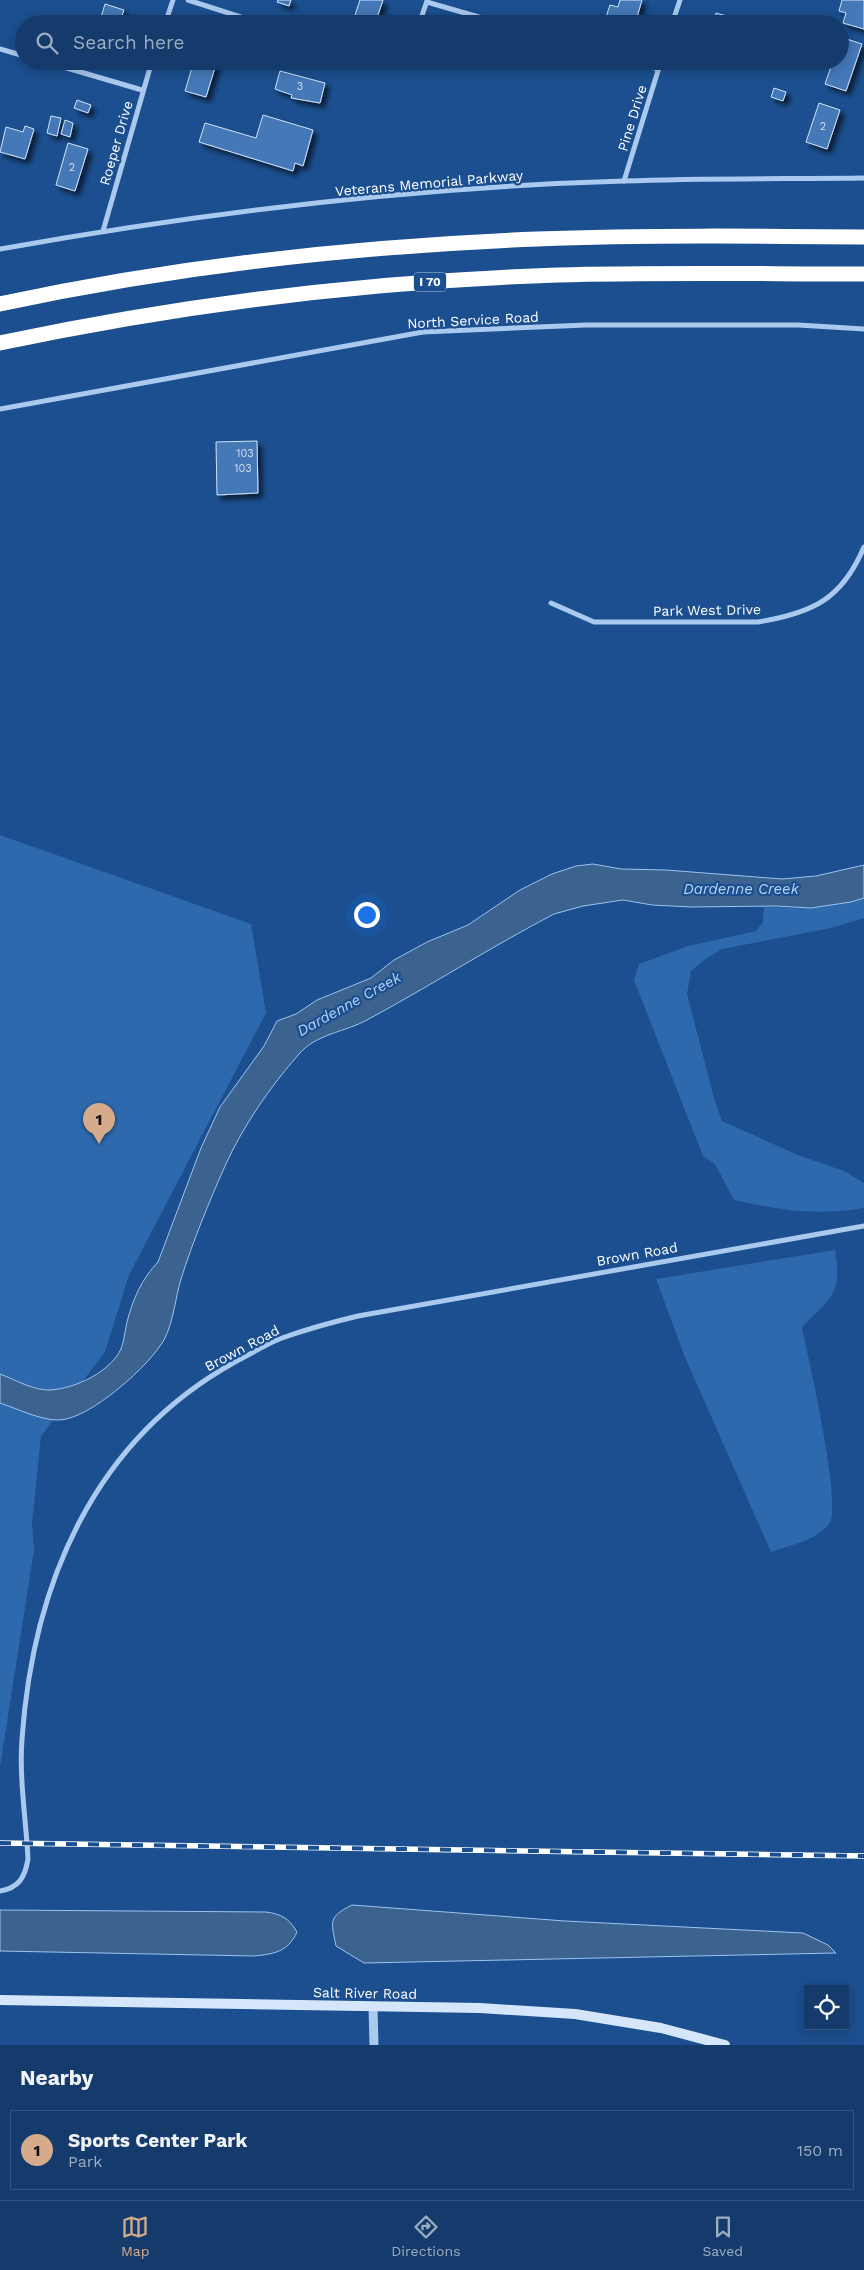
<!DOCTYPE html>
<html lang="en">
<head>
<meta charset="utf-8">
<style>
	:root { --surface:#143b6b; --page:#1d4271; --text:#f1f3f6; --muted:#9dadc1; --line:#33557e; --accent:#d6ab8b }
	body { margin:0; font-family:"Work Sans",sans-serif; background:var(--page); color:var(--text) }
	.controls { position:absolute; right:15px; bottom:15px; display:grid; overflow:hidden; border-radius:0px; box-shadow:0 2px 12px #0003 }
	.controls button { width:45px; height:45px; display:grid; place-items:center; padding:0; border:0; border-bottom:1px solid var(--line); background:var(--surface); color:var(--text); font:25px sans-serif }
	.you { position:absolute; left:366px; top:914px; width:18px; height:18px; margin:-12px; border:4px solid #fff; border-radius:50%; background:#1a73e8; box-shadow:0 0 0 8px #1a73e833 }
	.badge { display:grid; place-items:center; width:32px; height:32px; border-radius:50%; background:var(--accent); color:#111; font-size:16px; font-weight:700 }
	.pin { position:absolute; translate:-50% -41px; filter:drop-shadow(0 1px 2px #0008) }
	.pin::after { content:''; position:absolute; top:26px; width:18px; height:15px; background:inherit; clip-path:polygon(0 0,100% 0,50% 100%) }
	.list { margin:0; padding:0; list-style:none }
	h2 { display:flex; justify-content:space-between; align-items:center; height:65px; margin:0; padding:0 20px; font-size:21px }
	h2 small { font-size:16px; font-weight:400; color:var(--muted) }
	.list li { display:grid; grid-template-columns:32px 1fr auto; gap:15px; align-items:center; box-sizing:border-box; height:80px; margin:0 10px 10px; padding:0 10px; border:1px solid var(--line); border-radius:0px }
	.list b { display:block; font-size:19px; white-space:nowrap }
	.list p { margin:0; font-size:16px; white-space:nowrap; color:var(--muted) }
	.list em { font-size:16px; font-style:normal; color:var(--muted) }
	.icon { flex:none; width:28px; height:28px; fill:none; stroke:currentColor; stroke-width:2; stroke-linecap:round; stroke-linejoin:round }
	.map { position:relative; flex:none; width:864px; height:2045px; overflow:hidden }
	.search { position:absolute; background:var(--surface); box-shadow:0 2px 12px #0003; left:15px; right:15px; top:15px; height:55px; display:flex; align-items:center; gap:12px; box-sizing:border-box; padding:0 18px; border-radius:28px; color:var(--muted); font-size:19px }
	.sheet { height:155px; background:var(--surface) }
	nav { display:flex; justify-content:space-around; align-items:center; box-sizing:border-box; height:70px; border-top:1px solid var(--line); background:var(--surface); font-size:14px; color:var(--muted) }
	nav a { display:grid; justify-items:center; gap:2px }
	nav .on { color:var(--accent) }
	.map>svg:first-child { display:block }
	.green { fill:#2e69ad }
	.water { fill:#3c6290; stroke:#9cc4f0 }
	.building { fill:#4478b7; stroke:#cfe3fa; filter:url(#shadow) }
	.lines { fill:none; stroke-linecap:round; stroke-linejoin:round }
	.minor { stroke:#a9c9ee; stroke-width:5 }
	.tertiary { stroke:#a9c9ee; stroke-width:9 }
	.secondary { stroke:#d6e6fa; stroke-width:10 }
	.motorway { stroke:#fff; stroke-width:15 }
	.rail-casing { stroke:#fff; stroke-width:5.5 }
	.rail { stroke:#1b4f8f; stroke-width:4; stroke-dasharray:11; stroke-linecap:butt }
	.labels { text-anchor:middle; stroke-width:4.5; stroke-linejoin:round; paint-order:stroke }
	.number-label { font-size:11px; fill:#d0dded }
	.shield { fill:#1b4f8f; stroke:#bbcadd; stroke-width:1 }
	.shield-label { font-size:12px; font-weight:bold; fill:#fff }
	.street-label { font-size:14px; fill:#fff; stroke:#1b4f8f }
	.water-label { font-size:15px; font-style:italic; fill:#b5d3f5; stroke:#1b4f8f }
</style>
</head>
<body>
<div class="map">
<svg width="864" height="2045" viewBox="0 0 864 2045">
	<defs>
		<filter id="shadow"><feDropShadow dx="4.5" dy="4.5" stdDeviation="2.5" flood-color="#0009"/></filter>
	</defs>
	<rect width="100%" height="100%" fill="#1b4f8f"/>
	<g class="green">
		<path d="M0 835 251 924 266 1013 129 1275 105 1352 41 1436 32 1524 34 1550 0 1767Z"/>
		<path d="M864 898V918L831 928 722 949 704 960 691 971 687 994 714 1098 722 1121 798 1155 844 1171 864 1183V1208C817 1216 780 1210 734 1200L715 1164 703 1156 634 980 639 964 688 946 756 931 763 922 764 907 811 908 850 902Z"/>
		<path d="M835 1250C843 1295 830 1298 802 1327 808 1358 843 1505 829 1524 816 1541 790 1545 771 1552L684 1355 656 1279Z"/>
	</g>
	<g class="water">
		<path d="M593 864 621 869 666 870 782 879 816 876 864 865V898L851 902 811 908 776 906 691 907 652 905 623 900 583 906 554 914C491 947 430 986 367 1020 345 1032 316 1034 299 1054 270 1087 243 1126 225 1166 209 1202 193 1241 181 1279 175 1299 174 1319 165 1338 152 1364 88 1421 58 1420 40 1420 18 1409 0 1403V1374C16 1380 34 1391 51 1390 76 1388 110 1372 121 1349 124 1341 125 1331 127 1322 133 1299 141 1280 158 1262L201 1148 220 1107 264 1046 277 1021 296 1014 317 1000 371 978 394 960 427 942 468 925 520 890 552 874 576 866Z"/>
		<path d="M352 1905 565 1921 803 1933 828 1945 836 1953 364 1963 336 1946C331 1921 328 1917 352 1905Z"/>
		<path d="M0 1910 266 1912C281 1914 289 1918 297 1932 288 1952 274 1954 254 1956L0 1951Z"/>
	</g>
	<g class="building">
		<path d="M278 0H291L289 6 277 2Z"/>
		<path d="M360 0H383L375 24 353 21Z"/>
		<path d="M620 0H642L635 24H617L605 20 610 5 618 7Z"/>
		<path d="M842 0H864V29L843 23 846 13 839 11Z"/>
		<path d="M105 4 124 10 119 24H99Z"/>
		<path d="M716 13 738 19 737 24H713Z"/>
		<path d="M841 37 862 44 846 91 825 84 833 61H840Z"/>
		<path d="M194 61H217L206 97 185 91Z"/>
		<path d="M280 71 325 83 320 103 291 98 292 95 275 89Z"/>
		<path d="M774 88 786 92 783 101 771 97Z"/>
		<path d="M77 100 91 105 88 113 74 108Z"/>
		<path d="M819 103 840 110 827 149 806 142Z"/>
		<path d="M263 115 313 130 303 166 295 163 293 171 199 142 205 123 256 138Z"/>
		<path d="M51 116 61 118 57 136 47 133Z"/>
		<path d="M65 120 73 123 70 137 61 134Z"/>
		<path d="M25 126 34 129 25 159 0 152 6 127 23 132Z"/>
		<path d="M68 143 88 149 75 191 56 185Z"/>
		<path d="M257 441 258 493 217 495 216 442Z"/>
	</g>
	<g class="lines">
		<g class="minor">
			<path d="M188 0 263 24"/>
			<path d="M427 2 503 24"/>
			<path d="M165 24 173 0"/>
			<path d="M419 24 427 1"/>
			<path d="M672 24 680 0"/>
			<path d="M0 49 24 56"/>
			<path d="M43 61 142 90"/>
			<path d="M633 61 658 69"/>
			<path d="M624 181 661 61"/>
			<path d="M103 231 152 61"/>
			<path d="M0 249C206 212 415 187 624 181 704 178 784 179 864 178"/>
			<path d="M0 409 423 332 586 325H798L864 329"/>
			<path d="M551 603 594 622H758C813 613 842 599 864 547"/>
			<path d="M0 1891C19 1888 25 1877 28 1859 26 1819 19 1778 22 1739 33 1583 94 1440 235 1362 251 1354 266 1344 282 1338 307 1329 333 1322 358 1316L864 1226"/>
		</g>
		<path class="tertiary" d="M373 2007 374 2045"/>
		<path class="secondary" d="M0 2000 480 2008 575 2014 661 2028 725 2045"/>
		<g class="motorway">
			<path d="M0 304C176 266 357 246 537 239 646 235 755 236 864 237"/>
			<path d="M0 343C184 304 371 281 558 275 660 272 762 274 864 274"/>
		</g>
		<g class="rail-casing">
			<path id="rail" d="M0 1843 864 1856"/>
		</g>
		<use href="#rail" class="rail"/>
	</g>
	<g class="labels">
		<g class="number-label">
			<text x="300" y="90">3</text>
			<text x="823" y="130">2</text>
			<text x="72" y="171">2</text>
			<text x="245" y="457">103</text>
			<text x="243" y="472">103</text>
		</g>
		<rect class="shield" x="414" y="272.5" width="32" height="19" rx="4"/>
		<g class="shield-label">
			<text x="430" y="286">I 70</text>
		</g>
		<g class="street-label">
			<text transform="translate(632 118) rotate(-73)" y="5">Pine Drive</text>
			<text transform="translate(116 143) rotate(-74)" y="5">Roeper Drive</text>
			<text transform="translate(429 183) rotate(-5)" y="5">Veterans Memorial Parkway</text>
			<text transform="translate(473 320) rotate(-3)" y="5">North Service Road</text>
			<text transform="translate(707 610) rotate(-1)" y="5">Park West Drive</text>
			<text transform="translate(637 1254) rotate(-10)" y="5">Brown Road</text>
			<text transform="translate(242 1348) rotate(-28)" y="5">Brown Road</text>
			<text transform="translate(365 1993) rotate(1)" y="5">Salt River Road</text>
		</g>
		<g class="water-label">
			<text x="741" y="894">Dardenne Creek</text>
			<text transform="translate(349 1004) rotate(-29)" y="5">Dardenne Creek</text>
		</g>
	</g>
</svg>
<div class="controls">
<button><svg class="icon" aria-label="locate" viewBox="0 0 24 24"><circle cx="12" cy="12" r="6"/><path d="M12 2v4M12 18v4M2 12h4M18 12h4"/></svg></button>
</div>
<div class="you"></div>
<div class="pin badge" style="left:99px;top:1144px">1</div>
<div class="search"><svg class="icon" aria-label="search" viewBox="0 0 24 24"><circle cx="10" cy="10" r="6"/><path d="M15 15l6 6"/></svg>Search here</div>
</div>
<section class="sheet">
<h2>Nearby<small></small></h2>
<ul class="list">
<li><span class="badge">1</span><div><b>Sports Center Park</b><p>Park</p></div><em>150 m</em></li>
</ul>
</section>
<nav>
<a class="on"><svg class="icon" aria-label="map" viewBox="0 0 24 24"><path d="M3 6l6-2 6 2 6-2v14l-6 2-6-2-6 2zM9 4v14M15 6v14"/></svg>Map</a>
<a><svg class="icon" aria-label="directions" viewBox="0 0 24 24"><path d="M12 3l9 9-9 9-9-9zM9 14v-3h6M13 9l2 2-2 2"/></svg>Directions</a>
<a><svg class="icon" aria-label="saved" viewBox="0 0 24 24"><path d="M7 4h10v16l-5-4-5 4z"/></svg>Saved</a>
</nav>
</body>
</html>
